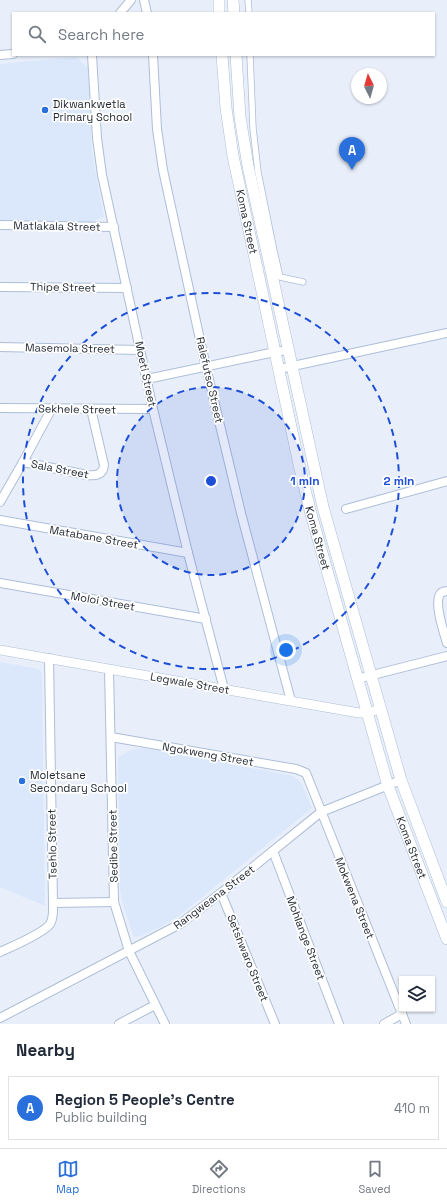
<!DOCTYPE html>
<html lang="en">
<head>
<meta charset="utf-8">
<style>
	:root { --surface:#fff; --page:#f6f6f7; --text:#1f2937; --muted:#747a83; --line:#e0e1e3; --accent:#2970dc }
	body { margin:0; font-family:"Space Grotesk",sans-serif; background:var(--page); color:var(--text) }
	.controls { position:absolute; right:12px; bottom:12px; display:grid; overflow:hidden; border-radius:0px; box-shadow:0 1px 3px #0004 }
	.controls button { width:36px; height:36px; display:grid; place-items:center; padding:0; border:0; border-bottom:1px solid var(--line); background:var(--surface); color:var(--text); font:20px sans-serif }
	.compass { position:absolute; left:351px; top:68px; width:36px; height:36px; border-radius:50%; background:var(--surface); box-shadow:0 1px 3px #0004; rotate:355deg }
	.you { position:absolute; left:286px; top:650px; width:14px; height:14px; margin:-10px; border:3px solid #fff; border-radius:50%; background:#1a73e8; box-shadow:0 0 0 6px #1a73e833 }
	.badge { display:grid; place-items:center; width:26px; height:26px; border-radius:50%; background:var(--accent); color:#fff; font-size:13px; font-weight:700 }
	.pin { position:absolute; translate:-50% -33px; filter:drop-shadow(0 1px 2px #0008) }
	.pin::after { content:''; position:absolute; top:21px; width:14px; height:12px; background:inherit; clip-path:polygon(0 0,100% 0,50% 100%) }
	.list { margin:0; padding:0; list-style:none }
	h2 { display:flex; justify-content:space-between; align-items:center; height:52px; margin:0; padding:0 16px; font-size:17px }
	h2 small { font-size:13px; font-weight:400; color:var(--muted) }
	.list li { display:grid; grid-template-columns:26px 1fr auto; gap:12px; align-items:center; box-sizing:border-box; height:64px; margin:0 8px 8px; padding:0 8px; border:1px solid var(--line); border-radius:0px }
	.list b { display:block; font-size:15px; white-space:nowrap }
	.list p { margin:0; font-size:13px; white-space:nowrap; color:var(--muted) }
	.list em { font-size:13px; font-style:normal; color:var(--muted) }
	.icon { flex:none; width:22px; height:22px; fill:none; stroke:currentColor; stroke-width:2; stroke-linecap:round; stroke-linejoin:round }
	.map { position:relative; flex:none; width:447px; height:1024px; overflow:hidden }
	.search { position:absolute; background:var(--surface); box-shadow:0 1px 3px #0004; left:12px; right:12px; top:12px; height:44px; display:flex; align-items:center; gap:10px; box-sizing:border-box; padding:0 14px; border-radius:0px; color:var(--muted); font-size:15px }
	.sheet { height:124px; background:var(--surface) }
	nav { display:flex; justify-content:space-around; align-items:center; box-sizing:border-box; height:56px; border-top:1px solid var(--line); background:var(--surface); font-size:11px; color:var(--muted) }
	nav a { display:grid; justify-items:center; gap:2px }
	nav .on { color:var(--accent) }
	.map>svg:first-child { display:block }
	.built { fill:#dbe8fc }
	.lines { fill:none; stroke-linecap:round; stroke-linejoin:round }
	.pedestrian-casing { stroke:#adbed8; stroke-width:7 }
	.minor-casing { stroke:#adbed8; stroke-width:10 }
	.tertiary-casing { stroke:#adbed8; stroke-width:10 }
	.secondary-casing { stroke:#adbed8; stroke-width:12 }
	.pedestrian { stroke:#fff; stroke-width:5.5 }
	.minor { stroke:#fff; stroke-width:8 }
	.tertiary { stroke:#fff; stroke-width:9 }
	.secondary { stroke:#fff; stroke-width:11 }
	.ring { fill:none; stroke:#1d4ed8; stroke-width:2; stroke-dasharray:7 5 }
	.poi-dot { fill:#2970dc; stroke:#fff; stroke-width:1.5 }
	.labels { text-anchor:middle; stroke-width:3.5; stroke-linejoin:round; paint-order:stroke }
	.poi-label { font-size:11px; fill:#1e252e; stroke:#fff; text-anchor:start }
	.street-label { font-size:11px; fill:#1e252e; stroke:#fff }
	.centre { fill:#1d4ed8; stroke:#fff; stroke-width:2 }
	.ring-label { font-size:12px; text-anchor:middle; font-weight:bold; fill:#1d4ed8; stroke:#fff; stroke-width:3.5; stroke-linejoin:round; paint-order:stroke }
</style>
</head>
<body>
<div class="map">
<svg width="447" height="1024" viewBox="0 0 447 1024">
	<rect width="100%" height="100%" fill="#e8effa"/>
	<g class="built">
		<path d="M76 57 88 68 92 152 104 217 90 222 0 221V64Z"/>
		<path d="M0 662 39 669 42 674 45 906 0 887Z"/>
		<path d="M143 748 294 776 302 784 312 808 179 916 164 925 141 936 134 937 123 905 120 890 118 757 131 750Z"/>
	</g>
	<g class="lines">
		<g class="pedestrian-casing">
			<g id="pedestrian">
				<path d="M248 0 249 13"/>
				<path d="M250 55 253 128 258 172 274 251 280 277 303 282"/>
			</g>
		</g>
		<g class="minor-casing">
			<g id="minor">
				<path d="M144 0 147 13"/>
				<path d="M120 13 131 0"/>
				<path d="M0 55 13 54"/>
				<path d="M92 55 97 138 102 175 153 409 188 553 224 689"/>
				<path d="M153 55 157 129 163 170 206 367 241 513 291 701"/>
				<path d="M0 225 114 227"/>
				<path d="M0 287 127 288"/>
				<path d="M0 347 140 350"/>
				<path d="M279 369 447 333"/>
				<path d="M147 379 275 352 288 350"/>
				<path d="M0 408 153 409"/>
				<path d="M23 462 87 475C96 476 103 475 104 465L91 409"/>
				<path d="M0 502 23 462 52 408"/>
				<path d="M346 509 447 481"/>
				<path d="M0 520 188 553"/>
				<path d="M0 583 206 619"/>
				<path d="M447 591C446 591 442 592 441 593 433 601 444 633 447 643"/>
				<path d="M109 669 114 902 129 951 165 1024"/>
				<path d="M357 679 447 656"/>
				<path d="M111 737 296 769 306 773 406 1024"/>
				<path d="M273 851 339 1024"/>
				<path d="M221 893 275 1024"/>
				<path d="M53 903 114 902"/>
				<path d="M0 952C11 947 44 933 50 924 54 918 53 909 53 903L49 658"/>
				<path d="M0 1018 180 924 221 893 321 812 401 780"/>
				<path d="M119 1024 155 1005"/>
				<path d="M384 1024 402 1014"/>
			</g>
		</g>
		<g class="tertiary-casing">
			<path id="tertiary" d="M0 650 359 713H367L380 709"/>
		</g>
		<g class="secondary-casing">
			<g id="secondary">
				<path d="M219 0V13"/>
				<path d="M233 0 234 13"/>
				<path id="s1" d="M222 55 226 108 233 156 300 469 311 514 388 786 447 939"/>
				<path d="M236 55 240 117 248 166 323 507 401 780 447 902"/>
			</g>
		</g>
		<use href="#pedestrian" class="pedestrian"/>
		<use href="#minor" class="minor"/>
		<use href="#tertiary" class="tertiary"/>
		<use href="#secondary" class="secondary"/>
	</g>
	<circle cx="211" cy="481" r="94" fill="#1d4ed8" fill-opacity=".12"/>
	<g class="ring">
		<circle cx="211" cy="481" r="94"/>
		<circle cx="211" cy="481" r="188"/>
	</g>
	<g class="poi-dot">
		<circle cx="45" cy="110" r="4"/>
		<circle cx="22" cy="781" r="4"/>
	</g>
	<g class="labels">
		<g class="poi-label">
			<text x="53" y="108">Dikwankwetla<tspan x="53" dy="13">Primary School</tspan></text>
			<text x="30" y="779">Moletsane<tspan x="30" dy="13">Secondary School</tspan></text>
		</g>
		<g class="street-label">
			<text dy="4" stroke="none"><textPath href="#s1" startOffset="169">Koma Street</textPath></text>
			<text transform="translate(57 226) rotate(1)" y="4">Matlakala Street</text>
			<text transform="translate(63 287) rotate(1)" y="4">Thipe Street</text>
			<text transform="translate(70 348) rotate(1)" y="4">Masemola Street</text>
			<text transform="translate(146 374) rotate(78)" y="4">Moeti Street</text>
			<text transform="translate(210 380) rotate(77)" y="4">Ralefutso Street</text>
			<text transform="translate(77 409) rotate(1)" y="4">Sekhele Street</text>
			<text transform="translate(60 469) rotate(11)" y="4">Sala Street</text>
			<text transform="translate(94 537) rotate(10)" y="4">Matabane Street</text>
			<text dy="4" stroke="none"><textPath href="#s1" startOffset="493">Koma Street</textPath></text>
			<text transform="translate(103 601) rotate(10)" y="4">Moloi Street</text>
			<text transform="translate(190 683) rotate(10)" y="4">Legwale Street</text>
			<text transform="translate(208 754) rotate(10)" y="4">Ngokweng Street</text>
			<text transform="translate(52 844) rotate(-91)" y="4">Tsehlo Street</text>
			<text transform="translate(113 846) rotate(-91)" y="4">Sedibe Street</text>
			<text dy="4" stroke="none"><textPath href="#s1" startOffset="817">Koma Street</textPath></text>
			<text transform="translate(214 897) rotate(-37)" y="4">Rangweana Street</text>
			<text transform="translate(355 898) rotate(68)" y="4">Mokwena Street</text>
			<text transform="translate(306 938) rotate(69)" y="4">Mohlange Street</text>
			<text transform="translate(248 958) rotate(68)" y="4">Setshwaro Street</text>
		</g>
	</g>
	<circle cx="211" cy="481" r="6" class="centre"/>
	<g class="ring-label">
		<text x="305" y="485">1 min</text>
		<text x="399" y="485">2 min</text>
	</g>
</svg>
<div class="controls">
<button><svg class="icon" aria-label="layers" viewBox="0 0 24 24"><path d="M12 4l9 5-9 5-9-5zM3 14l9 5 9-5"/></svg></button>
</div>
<svg class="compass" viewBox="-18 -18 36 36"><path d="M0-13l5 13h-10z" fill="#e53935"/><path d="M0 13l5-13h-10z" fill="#747a83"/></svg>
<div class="you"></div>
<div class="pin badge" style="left:352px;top:170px">A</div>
<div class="search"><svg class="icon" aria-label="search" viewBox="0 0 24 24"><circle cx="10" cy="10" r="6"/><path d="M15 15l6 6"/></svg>Search here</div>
</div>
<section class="sheet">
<h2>Nearby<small></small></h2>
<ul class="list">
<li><span class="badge">A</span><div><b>Region 5 People's Centre</b><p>Public building</p></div><em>410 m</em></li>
</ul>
</section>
<nav>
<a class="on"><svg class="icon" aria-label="map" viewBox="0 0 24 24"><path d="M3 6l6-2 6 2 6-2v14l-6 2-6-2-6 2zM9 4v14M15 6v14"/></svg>Map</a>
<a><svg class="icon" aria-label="directions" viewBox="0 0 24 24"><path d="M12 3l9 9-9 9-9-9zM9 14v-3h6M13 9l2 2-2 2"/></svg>Directions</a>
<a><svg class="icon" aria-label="saved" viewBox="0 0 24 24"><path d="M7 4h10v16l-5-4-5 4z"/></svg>Saved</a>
</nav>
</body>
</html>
